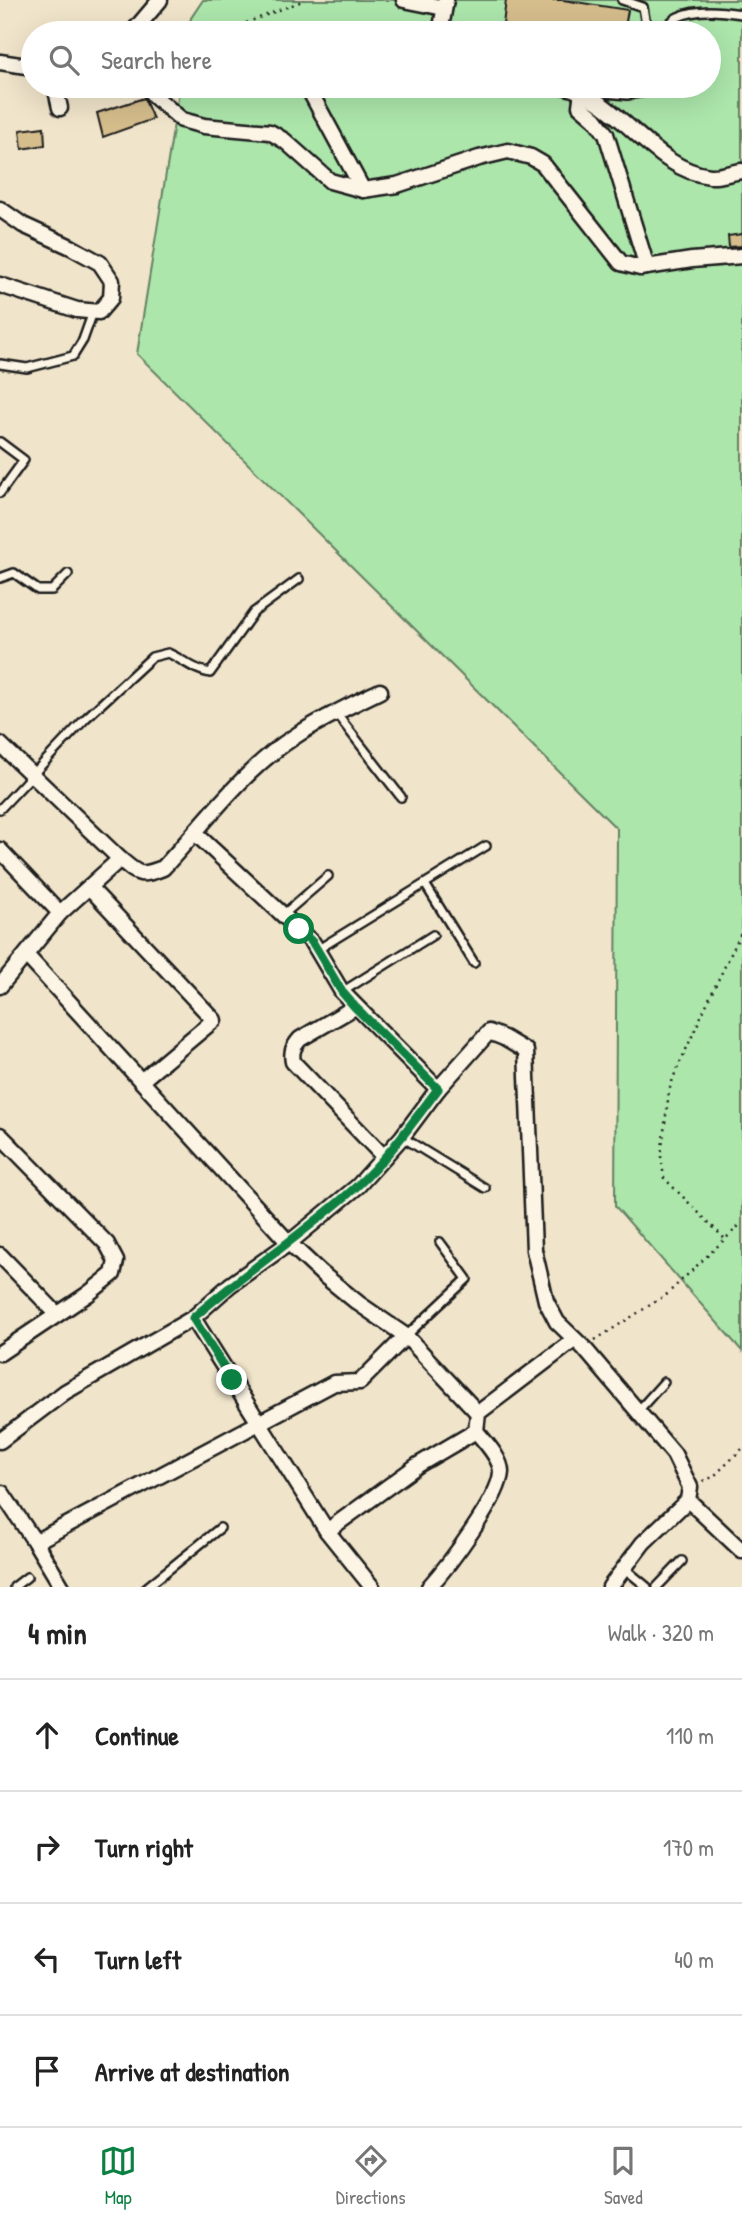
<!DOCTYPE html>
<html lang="en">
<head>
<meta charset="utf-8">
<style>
	:root { --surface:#fff; --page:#f2f2f2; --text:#222; --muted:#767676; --line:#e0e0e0; --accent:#0b8043 }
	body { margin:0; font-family:"Patrick Hand",sans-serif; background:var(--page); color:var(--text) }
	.stop { position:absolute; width:21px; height:21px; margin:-16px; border:5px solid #0b8043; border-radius:50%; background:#fff }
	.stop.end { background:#0b8043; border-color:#fff; box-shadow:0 2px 7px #0008 }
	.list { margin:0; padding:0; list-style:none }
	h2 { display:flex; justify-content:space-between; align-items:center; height:91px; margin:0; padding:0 28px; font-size:30px }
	h2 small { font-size:23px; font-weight:400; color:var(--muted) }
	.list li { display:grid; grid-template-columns:46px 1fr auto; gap:21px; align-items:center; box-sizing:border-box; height:112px; padding:0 28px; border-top:2px solid var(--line) }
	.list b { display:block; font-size:26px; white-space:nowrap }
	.list em { font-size:23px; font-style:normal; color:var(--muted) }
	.icon { flex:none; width:38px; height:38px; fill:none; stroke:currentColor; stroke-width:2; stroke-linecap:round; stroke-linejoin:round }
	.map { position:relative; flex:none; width:742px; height:1587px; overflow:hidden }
	.search { position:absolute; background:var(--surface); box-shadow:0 7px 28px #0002; left:21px; right:21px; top:21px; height:77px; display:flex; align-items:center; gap:18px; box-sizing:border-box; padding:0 24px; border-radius:38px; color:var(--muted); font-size:26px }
	.sheet { height:539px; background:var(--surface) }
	nav { display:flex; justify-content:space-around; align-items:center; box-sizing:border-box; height:98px; border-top:2px solid var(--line); background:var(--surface); font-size:19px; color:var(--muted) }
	nav a { display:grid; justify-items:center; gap:4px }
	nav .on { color:var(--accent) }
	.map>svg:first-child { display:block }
	.green { fill:#ace6ab; stroke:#648164; stroke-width:2 }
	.building { fill:#d5bd8c; stroke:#1c1c1c; stroke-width:2 }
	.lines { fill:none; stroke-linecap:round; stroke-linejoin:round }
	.lane-casing { stroke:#1c1c1c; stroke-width:12 }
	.street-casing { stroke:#1c1c1c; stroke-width:19 }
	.path { stroke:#1c1c1c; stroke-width:2.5; stroke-dasharray:2 5; stroke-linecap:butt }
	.lane { stroke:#fcf5e5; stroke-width:7 }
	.street { stroke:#fcf5e5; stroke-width:14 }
	.route { stroke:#0b8043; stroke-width:9 }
</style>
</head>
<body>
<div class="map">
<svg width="742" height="1587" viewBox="0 0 742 1587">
	<rect width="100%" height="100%" fill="#f0e4ca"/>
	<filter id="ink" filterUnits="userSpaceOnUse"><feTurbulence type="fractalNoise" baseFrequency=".0143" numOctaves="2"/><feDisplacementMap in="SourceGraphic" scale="14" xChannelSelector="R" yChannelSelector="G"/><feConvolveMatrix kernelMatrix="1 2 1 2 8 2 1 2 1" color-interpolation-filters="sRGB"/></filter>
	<g filter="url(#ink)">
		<path class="green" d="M203 0H742V1351L615 1206 617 829 137 354 180 86H709V33H188L191 18Z"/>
		<g class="building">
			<path d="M506 0H563L628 10 624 33H502Z"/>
			<path d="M144 98 153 119 103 137 97 113Z"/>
			<path d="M44 127 45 145 22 149 20 130Z"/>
			<path d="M742 234V246L729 247 728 236Z"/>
		</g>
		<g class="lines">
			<g class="lane-casing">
				<g id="lane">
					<path d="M622 0 643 7 645 19 650 28 659 31C667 28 671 20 678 17 698 8 721 11 742 14"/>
					<path d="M586 91 627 95 644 92 648 86"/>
					<path d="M0 364 27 368 73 356 83 340 93 312"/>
					<path d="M0 442 24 460 0 493"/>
					<path d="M0 578 14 573 38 590H52L68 574"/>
					<path d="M335 712 401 797"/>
					<path d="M0 809 86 718 152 657 168 653C182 659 195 671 210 673L254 612 299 579"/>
					<path d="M425 884 474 963"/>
					<path d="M284 914 328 876"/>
					<path d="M317 950 486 846"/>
					<path d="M342 992 433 935"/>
					<path d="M402 1137 485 1188"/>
					<path d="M406 1336 467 1279 440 1242"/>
					<path d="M638 1411 664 1382"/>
					<path d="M624 1568 647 1587"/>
					<path d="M14 1587 27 1577"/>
					<path d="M147 1587 220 1528"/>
					<path d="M657 1587 682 1561"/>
				</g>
			</g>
			<g class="street-casing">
				<g id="street">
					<path d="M404 0 444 8"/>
					<path d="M132 33 160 0"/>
					<path d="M440 33 446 0"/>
					<path d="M0 62 33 67"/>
					<path d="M55 86 60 108"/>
					<path d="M149 86 153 95 182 120 204 126 270 132 285 141 330 181 363 190 397 185 479 158 508 151 531 157 543 164 621 263 640 268 692 260 742 256"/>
					<path d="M307 86 363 190"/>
					<path d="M563 86C621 100 653 170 710 176 720 177 732 172 742 171"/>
					<path d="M582 91 580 106 595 119 606 134 647 267"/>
					<path d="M0 209 23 225 71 247 100 263 112 281 111 298 99 312 77 310 0 285"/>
					<path d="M0 744 120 859C139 875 139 877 163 868 204 824 243 770 294 737 321 719 351 705 380 691"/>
					<path d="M0 850 60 913 0 986"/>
					<path d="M90 888 214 1020 141 1081"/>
					<path d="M60 913 120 859"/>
					<path d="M27 956 289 1243 321 1273 358 1303 406 1336 478 1413"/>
					<path d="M355 1007 300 1039C293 1047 291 1052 293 1062L384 1157"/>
					<path d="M438 1089 489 1032 504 1038 526 1051 534 1250 546 1301 557 1322 584 1348 674 1454 690 1487 688 1500 643 1543 610 1587"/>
					<path d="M0 1135 107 1244 116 1261 113 1274 88 1294 0 1353"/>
					<path d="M0 1255 57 1314"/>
					<path d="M193 1318 327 1531 372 1587"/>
					<path d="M0 1441 65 1392 193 1318 230 1285 289 1243 358 1186 402 1137 438 1089 342 992 313 943 195 833"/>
					<path d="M0 1494 2 1493 35 1542"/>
					<path d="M688 1500 742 1551"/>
					<path d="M327 1531 418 1465 476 1431 478 1413 574 1340"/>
					<path d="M62 1587 35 1542 334 1383 360 1382 406 1336"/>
					<path d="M429 1587C447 1567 500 1498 501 1472 501 1458 484 1441 476 1431"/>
				</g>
			</g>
			<g class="path">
				<path d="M220 33 305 0"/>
				<path d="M724 1238 664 1178 661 1156 669 1091 674 1076 709 999 742 931"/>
				<path d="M595 1340 666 1295 742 1223"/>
				<path d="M703 1481 713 1477 742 1449"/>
			</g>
			<use href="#lane" class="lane"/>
			<use href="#street" class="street"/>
		</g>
	</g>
	<g class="lines" filter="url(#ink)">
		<path class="route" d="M232 1380 193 1318C245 1272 304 1234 356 1187 387 1159 412 1123 438 1089L355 1007 342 992 313 943 299 929"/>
	</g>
</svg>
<div class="stop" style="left:299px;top:929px"></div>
<div class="stop end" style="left:232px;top:1380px"></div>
<div class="search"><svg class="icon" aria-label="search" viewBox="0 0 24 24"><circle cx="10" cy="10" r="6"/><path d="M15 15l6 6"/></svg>Search here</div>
</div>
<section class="sheet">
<h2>4 min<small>Walk · 320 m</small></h2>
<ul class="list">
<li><svg class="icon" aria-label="ahead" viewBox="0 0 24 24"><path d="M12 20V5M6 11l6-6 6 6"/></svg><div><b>Continue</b></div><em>110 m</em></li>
<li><svg class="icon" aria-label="right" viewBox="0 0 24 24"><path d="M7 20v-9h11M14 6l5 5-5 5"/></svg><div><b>Turn right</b></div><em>170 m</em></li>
<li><svg class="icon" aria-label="left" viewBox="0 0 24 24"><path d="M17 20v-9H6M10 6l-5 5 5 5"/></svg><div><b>Turn left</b></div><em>40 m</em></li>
<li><svg class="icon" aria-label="arrive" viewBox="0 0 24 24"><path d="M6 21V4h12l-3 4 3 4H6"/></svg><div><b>Arrive at destination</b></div></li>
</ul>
</section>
<nav>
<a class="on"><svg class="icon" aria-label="map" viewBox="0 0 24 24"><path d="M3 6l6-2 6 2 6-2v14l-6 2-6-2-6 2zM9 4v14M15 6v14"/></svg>Map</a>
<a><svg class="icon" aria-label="directions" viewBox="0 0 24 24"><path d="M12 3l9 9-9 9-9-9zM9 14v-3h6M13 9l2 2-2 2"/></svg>Directions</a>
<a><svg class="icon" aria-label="saved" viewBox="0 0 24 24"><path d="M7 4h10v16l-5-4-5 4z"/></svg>Saved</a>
</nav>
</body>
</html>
